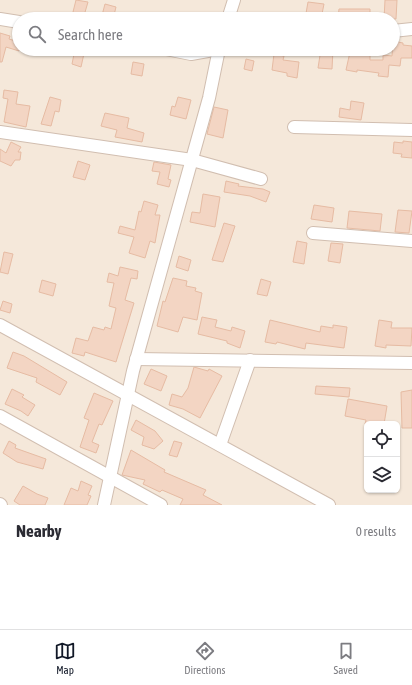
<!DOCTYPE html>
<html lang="en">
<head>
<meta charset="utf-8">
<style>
	:root { --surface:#fff; --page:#f2f2f3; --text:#2b2b33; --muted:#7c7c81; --line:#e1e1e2; --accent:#111827 }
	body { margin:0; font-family:"Asap Condensed",sans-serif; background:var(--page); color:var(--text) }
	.controls { position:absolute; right:12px; bottom:12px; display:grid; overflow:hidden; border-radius:6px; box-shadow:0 1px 3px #0004 }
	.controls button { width:36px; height:36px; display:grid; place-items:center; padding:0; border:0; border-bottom:1px solid var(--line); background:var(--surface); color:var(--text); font:20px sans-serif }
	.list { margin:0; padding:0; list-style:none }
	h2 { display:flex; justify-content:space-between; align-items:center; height:52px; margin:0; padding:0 16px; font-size:17px }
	h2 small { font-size:13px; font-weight:400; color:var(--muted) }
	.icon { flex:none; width:22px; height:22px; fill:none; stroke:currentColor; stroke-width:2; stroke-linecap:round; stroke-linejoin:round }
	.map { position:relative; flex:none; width:412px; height:505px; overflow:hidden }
	.search { position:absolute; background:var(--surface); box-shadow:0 1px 3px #0004; left:12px; right:12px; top:12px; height:44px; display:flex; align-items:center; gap:10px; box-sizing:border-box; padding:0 14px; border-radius:22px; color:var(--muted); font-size:15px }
	.sheet { height:124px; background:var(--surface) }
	nav { display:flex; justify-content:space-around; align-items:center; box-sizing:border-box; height:56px; border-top:1px solid var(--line); background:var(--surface); font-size:11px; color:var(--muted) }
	nav a { display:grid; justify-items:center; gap:2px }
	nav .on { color:var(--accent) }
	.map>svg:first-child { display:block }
	.residential { fill:#f5e8da; fill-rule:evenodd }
	.building { fill:#f3d5c3; stroke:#e6bba3 }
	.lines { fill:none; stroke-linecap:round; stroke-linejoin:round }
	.minor-casing { stroke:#d1beb0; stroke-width:14 }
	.minor { stroke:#fff; stroke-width:12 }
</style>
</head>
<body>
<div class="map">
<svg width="412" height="505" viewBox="0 0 412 505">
	<rect width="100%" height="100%" fill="#fdf6ec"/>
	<path class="residential" d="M0 0H412V505H0ZM19 19H393V49H19ZM367 424H397V490H367Z"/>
	<g class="building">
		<path d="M76 0 88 2 83 19 72 16Z"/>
		<path d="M385 0H397L396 19H384Z"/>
		<path d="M308 2 324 4 321 19H305Z"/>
		<path d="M105 4 116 7 113 19H101Z"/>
		<path d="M339 9H370V19H338Z"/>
		<path d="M0 33 10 36 9 39 19 42V51L6 47 2 62H0Z"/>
		<path d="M393 41 403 43V45L412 46V58H401L400 66 389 65 388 77 378 76 379 73 357 70V72L346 70 350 52 370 55V60H383V55L392 56Z"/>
		<path d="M75 49H85L81 67 72 64Z"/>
		<path d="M321 49H333L332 69 318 68Z"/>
		<path d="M274 54 284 56 283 60 299 62 297 78 287 76V73L272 70Z"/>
		<path d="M246 59 254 61 252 71 244 69Z"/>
		<path d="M133 62 144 64 142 76 131 74Z"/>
		<path d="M4 90 18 92 16 104 30 106 26 127 4 122 8 99 3 98Z"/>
		<path d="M50 97 61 100 59 112 55 111 51 126 41 124Z"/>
		<path d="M178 97 191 100 186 119 170 115 172 106 175 107Z"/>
		<path d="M351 101 364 103 361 120 339 117 340 108 350 110Z"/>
		<path d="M214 107 228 110 223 138 207 134Z"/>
		<path d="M105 113 129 118 127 128 144 133 142 142 115 137 117 130 101 126Z"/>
		<path d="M403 141 412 142V158L401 157 402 154 393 153 394 142 403 143Z"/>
		<path d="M11 142 21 147 18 152H21L20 160H15L11 166 0 161V149L6 153Z"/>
		<path d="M78 161 90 165 85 180 73 177Z"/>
		<path d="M154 162 171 165 168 179 171 180 169 187 157 184 160 172 152 171Z"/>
		<path d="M226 181 239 184 238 186 263 189 270 192 266 202 250 196 224 192Z"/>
		<path d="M203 194 220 197 215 227 190 222 192 212 200 213Z"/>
		<path d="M144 201 158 205 155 215H160L155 243 150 241 145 258 129 253 134 237 118 233 120 226 135 230 139 211 141 212Z"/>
		<path d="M314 205 334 208 332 222 311 219Z"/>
		<path d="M398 210 412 211 409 233 395 232Z"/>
		<path d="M349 211 382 214 380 231 347 228Z"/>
		<path d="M224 223 235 226 223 262 212 260Z"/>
		<path d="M297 241 307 243 304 264 293 262Z"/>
		<path d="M331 243 343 244 340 263 328 261Z"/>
		<path d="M4 252 13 254 8 274 0 272Z"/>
		<path d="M179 256 191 260 188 271 176 267Z"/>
		<path d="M120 267 138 271 137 279 131 278 125 300 134 303 116 362 85 352 84 356 72 353 76 338 88 341 93 327 104 330 105 327 111 329 116 308 109 306 114 283 107 282 109 273 118 276Z"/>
		<path d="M173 278 187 281 186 286 196 288 195 291 202 293 197 320 183 317 178 332 157 326 163 301 165 302Z"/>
		<path d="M261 279 271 282 267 296 257 294Z"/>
		<path d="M42 280 56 284 53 296 39 292Z"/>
		<path d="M3 301 12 304 10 313 0 310Z"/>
		<path d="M202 317 217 320 215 327 231 331 232 327 245 331 240 348 227 343V341L198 334Z"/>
		<path d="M270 320 320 332 321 326 333 328V325L347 327 344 348 306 343 305 349 277 342 276 344 265 342Z"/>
		<path d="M379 320 392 322 391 328H412L411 346 386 345V348L375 346Z"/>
		<path d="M13 352 24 356 67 382 60 395 36 382 37 378 7 368Z"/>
		<path d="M194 367 208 371 209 369 222 376 200 418 183 409 169 405 172 394 182 397 188 388Z"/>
		<path d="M151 369 167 376 161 391 144 384Z"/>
		<path d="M316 386 350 388 349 397 315 394Z"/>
		<path d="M12 389 24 395 22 397 35 405 28 416 21 411 5 404Z"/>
		<path d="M412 390V428H402L401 392Z"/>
		<path d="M94 393 113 401 102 425 99 424 92 442 99 445 96 453 80 447 89 420 84 418Z"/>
		<path d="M348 399 387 406 384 424H365L366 420 345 416Z"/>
		<path d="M136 420 155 431 163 441 154 449 142 445 144 437 131 430Z"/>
		<path d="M9 441 16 445 15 448 46 459 43 469 17 462 3 453Z"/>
		<path d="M174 441 182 443 177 457 169 455Z"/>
		<path d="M131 450 165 470 164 472 206 490 203 495 222 505H180L183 499 162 490 160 492 143 484 145 480 122 475Z"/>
		<path d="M81 481 92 486 88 495 91 496 87 505H64L71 488 78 491Z"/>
		<path d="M23 486 37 494 48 498 45 505H20L14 501Z"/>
	</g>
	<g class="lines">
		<g class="minor-casing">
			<g id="minor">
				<path d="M0 19 19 22"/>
				<path d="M228 19 234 0"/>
				<path d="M393 31 412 29"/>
				<path d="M166 49 191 54 219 49"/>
				<path d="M294 127 412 130"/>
				<path d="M0 132 192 160 261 179"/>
				<path d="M313 233 412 241"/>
				<path d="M0 325 329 505"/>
				<path d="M136 359 412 363"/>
				<path d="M0 416 161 505"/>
				<path d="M220 445 250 360"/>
				<path d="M0 504 1 505"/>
				<path d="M104 505 133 371 209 98 219 49"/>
			</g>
		</g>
		<use href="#minor" class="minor"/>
	</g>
</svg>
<div class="controls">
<button><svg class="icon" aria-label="locate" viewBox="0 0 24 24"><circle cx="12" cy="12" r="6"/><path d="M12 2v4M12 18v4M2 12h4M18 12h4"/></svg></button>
<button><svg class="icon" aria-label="layers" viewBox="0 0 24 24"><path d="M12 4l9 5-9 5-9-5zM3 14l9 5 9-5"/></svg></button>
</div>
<div class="search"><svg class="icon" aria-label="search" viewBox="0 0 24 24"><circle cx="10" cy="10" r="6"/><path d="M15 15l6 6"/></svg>Search here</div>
</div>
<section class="sheet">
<h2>Nearby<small>0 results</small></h2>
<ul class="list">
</ul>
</section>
<nav>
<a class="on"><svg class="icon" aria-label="map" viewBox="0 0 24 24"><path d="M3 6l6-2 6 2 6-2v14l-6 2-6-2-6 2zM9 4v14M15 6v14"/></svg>Map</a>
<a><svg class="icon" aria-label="directions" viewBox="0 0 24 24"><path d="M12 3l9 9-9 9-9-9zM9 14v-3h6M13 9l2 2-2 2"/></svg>Directions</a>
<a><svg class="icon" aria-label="saved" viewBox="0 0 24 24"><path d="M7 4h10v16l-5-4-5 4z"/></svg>Saved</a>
</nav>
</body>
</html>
